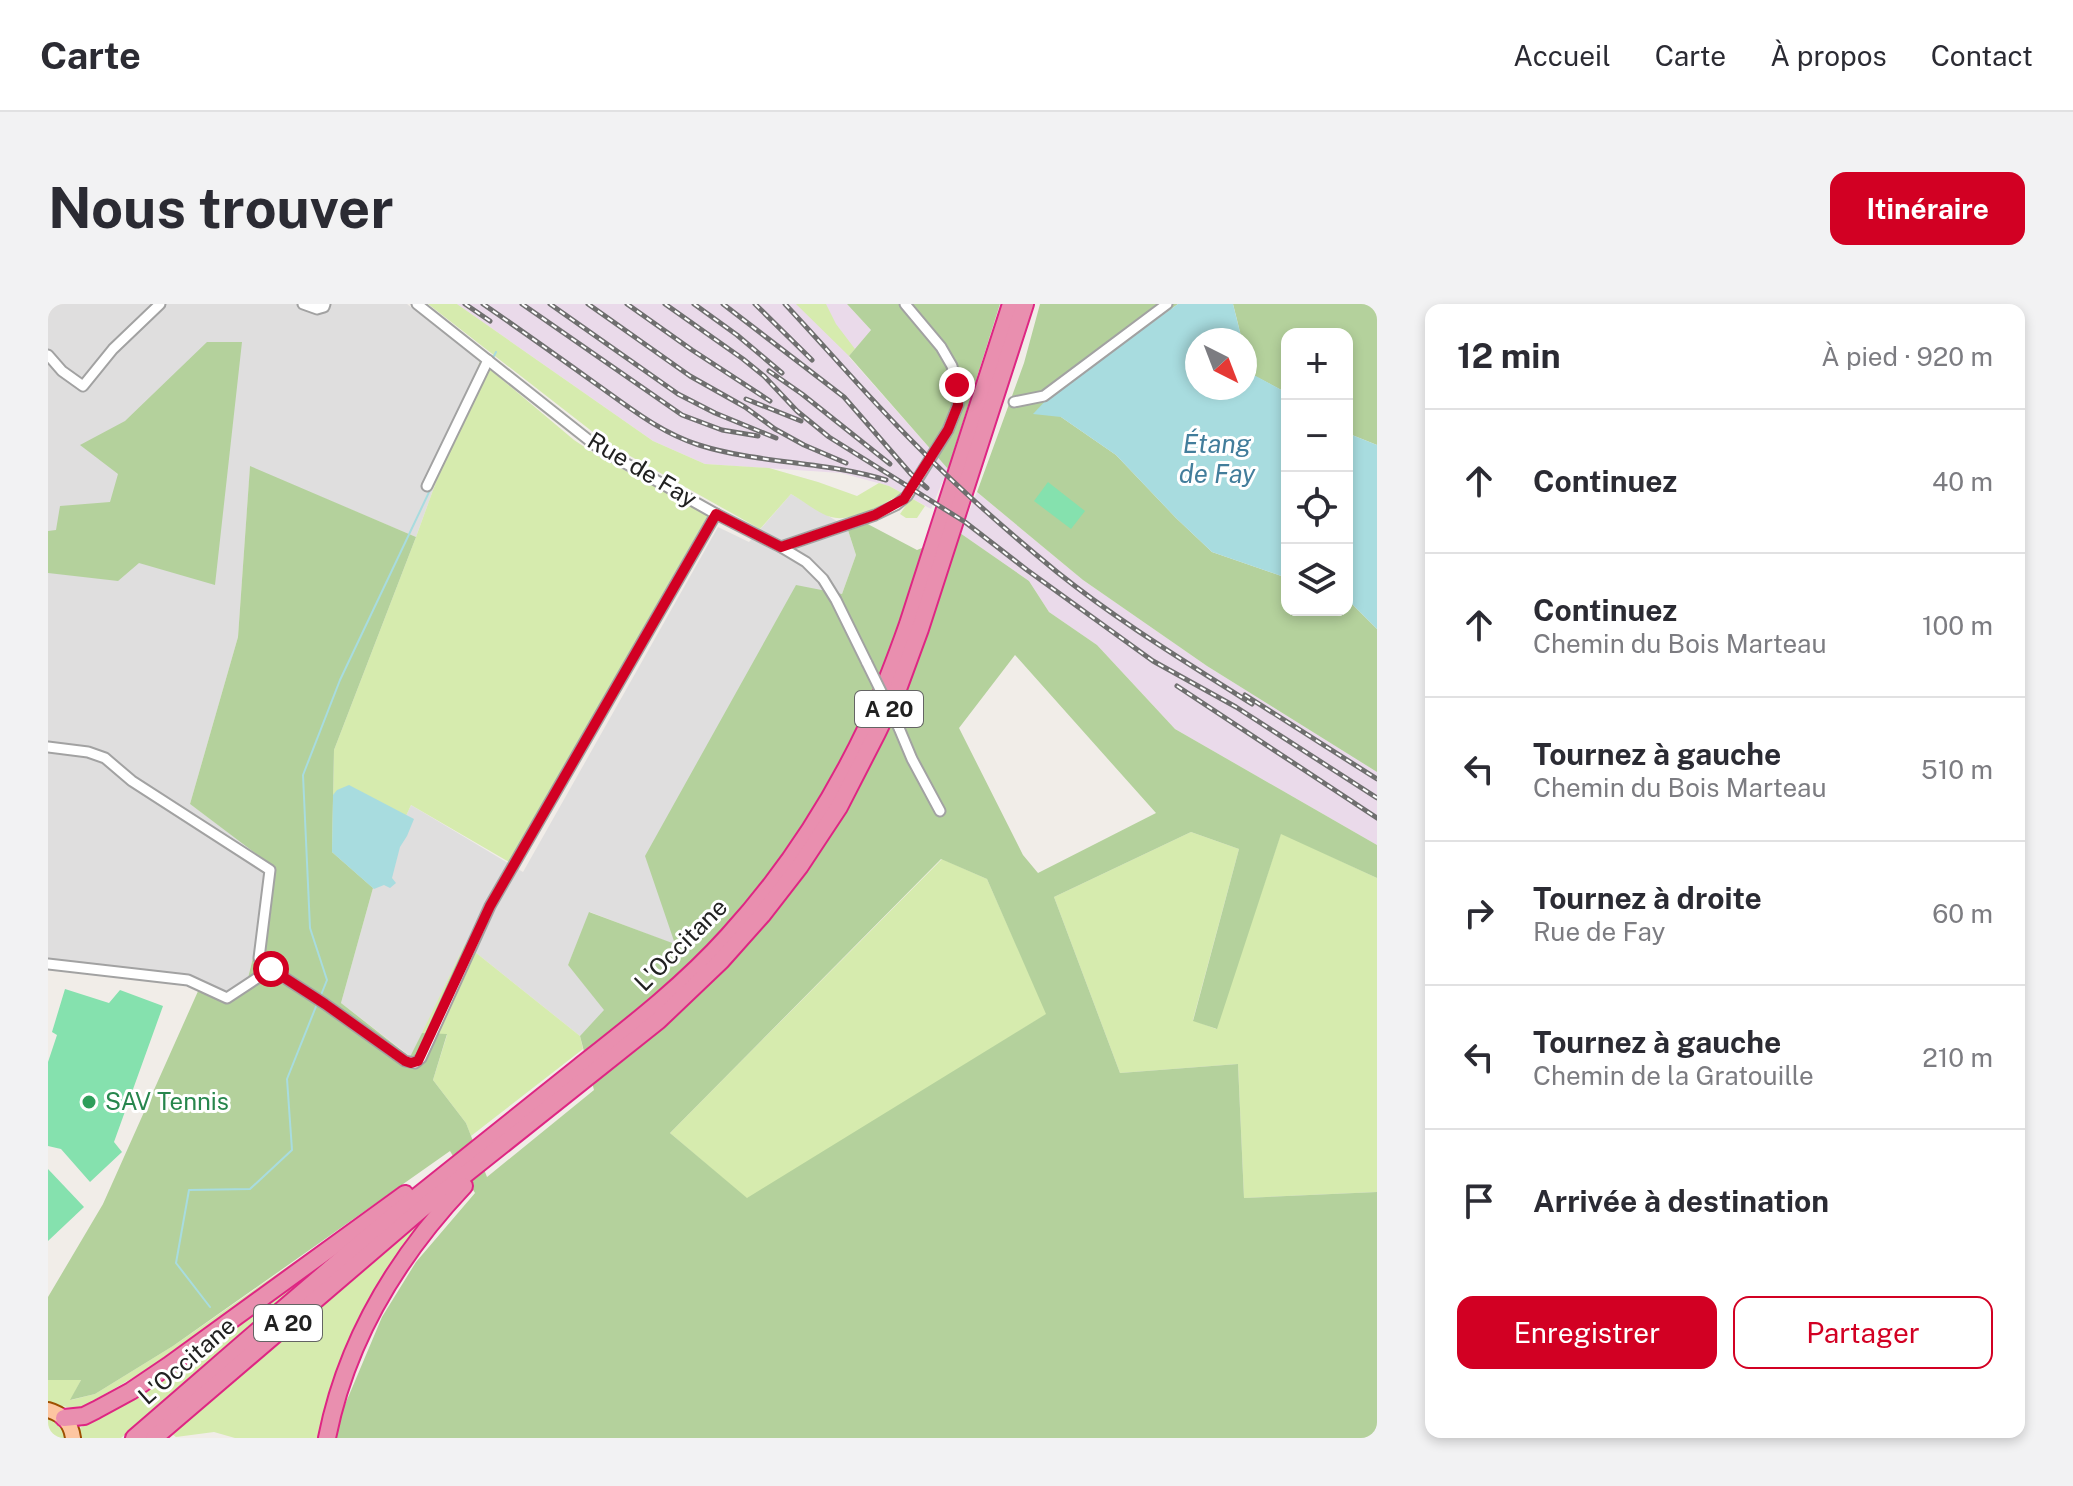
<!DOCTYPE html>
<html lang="fr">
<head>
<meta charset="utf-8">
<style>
	:root { --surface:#fff; --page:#f2f2f3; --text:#2b2b33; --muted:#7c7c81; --line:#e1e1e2; --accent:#d20023 }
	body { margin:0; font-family:"Public Sans",sans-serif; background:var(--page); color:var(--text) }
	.controls { position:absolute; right:24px; top:24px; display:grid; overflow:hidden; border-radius:16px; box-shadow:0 4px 12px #0003 }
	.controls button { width:72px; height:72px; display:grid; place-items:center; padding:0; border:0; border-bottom:2px solid var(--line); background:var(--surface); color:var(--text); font:40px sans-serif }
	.compass { position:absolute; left:1137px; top:24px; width:72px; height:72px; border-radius:50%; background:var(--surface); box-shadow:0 4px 12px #0003; rotate:138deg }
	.stop { position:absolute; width:24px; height:24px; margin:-18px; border:6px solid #d20023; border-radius:50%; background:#fff }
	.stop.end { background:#d20023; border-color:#fff; box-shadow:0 2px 8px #0008 }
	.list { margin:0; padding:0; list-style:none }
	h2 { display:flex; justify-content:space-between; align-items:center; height:104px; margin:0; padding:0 32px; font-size:34px }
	h2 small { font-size:26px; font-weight:400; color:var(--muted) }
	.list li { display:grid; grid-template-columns:52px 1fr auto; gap:24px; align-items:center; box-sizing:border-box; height:144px; padding:0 32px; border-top:2px solid var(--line) }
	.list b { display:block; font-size:30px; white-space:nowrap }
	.list p { margin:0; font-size:26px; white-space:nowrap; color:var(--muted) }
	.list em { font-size:26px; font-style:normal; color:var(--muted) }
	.actions { display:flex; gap:16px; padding:24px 32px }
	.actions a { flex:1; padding:18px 0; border:2px solid var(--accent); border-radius:16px; text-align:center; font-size:28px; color:var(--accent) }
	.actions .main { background:var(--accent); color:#fff }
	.icon { flex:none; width:44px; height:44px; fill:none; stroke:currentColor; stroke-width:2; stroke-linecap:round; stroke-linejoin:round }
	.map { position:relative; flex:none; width:1329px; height:1134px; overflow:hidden; border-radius:16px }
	header { display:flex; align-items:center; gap:48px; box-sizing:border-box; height:112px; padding:0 40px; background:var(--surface); border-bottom:2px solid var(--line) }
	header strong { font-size:38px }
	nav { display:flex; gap:44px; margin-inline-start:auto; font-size:28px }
	.intro { display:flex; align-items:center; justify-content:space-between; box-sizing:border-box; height:192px; padding:0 48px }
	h1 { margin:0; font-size:56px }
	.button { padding:20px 36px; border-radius:16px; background:var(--accent); color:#fff; font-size:28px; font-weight:700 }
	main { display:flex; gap:48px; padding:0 48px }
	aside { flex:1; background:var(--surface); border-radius:16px; box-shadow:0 4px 12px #0003 }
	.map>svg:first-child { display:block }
	.residential { fill:#dfdede }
	.industrial { fill:#eadaea }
	.grass { fill:#d6ebae }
	.forest { fill:#b4d19c; fill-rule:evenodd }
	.pitch { fill:#85e1ae }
	.water { fill:#a8dcdf }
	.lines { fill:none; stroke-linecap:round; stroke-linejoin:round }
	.stream { stroke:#a8dcdf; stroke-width:2 }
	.minor-casing { stroke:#a2a2a2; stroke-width:13 }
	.primary-casing { stroke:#9e5000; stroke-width:18 }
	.motorway-casing { stroke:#de2683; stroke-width:20 }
	.minor { stroke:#fff; stroke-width:9 }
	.primary { stroke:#fdc6a1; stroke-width:14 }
	.motorway { stroke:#e98faf; stroke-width:16 }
	.rail-casing { stroke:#6f6f6f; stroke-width:5 }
	.rail { stroke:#fff; stroke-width:2; stroke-dasharray:6; stroke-linecap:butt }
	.minor-bridge-casing { stroke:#a2a2a2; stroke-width:13; stroke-linecap:butt }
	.minor-bridge { stroke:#fff; stroke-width:9 }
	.route { stroke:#d20023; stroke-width:10 }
	.leisure-dot { fill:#2e9e5b; stroke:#fff; stroke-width:3 }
	.labels { text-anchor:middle; stroke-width:6; stroke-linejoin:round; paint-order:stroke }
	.shield { fill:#fff; stroke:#646464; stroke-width:2 }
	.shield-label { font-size:22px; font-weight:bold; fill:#212121 }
	.street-label { font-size:24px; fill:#212121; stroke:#fff }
	.leisure-label { font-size:24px; fill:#27864d; stroke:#fff; text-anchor:start }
	.water-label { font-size:26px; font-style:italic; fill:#427d9b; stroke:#fff }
</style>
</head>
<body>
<header>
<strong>Carte</strong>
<nav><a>Accueil</a><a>Carte</a><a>À propos</a><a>Contact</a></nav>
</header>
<div class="intro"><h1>Nous trouver</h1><a class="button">Itinéraire</a></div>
<main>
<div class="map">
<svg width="1329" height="1134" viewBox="0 0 1329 1134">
	<rect width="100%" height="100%" fill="#f1ede8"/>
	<g class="residential">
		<path d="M0 0H359L432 57 368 233 202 163 190 333 142 500 227 563 200 674 177 689 146 673 0 655Z"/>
		<path d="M743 190 799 223 808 251 794 290 628 641 542 608 520 661 557 706 532 732 417 640 363 753 293 699 325 584 363 501 475 568 670 223 701 238Z"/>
	</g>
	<g class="industrial">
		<path d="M409 0H799L823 26 801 53 900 165 883 205 841 182 793 169 657 160 605 137Z"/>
		<path d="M929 188 1035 276 1159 362 1329 468V541L1127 425 1049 341 1001 308 981 277 912 229Z"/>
	</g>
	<g class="grass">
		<path d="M380 0H409L605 137 657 160 721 164 770 178 809 192 831 179 841 182 854 189C837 200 803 219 783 213 769 209 756 197 743 190L712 225 559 139Z"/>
		<path d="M748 0H778L788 20 807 45 801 52Z"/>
		<path d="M432 57 526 136 550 152 660 211 461 558 363 501 325 584 284 548 286 446 368 233Z"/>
		<path d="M863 194 877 202 869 214H858L852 210Z"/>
		<path d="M1143 528 1191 545 1145 716 1168 725 1233 529 1329 574V888L1196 894 1190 760 1072 769 1006 593Z"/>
		<path d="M894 555 939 575 999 710 699 895 622 829Z"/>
		<path d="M417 640 532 732 535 745 423 832 418 819 385 776 399 731 374 729Z"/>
		<path d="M369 922 367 931 273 1134H187L166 1128 128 1133 124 1130Z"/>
		<path d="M285 931 126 1050 36 1102C20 1107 16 1100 0 1099V1076H33L23 1096 47 1090 125 1042Z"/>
		<path d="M260 967 263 973 73 1134H34L32 1124 99 1083Z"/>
		<path d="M0 1115 12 1121 18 1134H0Z"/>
	</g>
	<g class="forest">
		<path d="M799 0H952L900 165 801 52 823 26Z"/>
		<path d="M992 0H1130L1000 94 1013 113 1068 151 1128 214 1164 248 1239 274V306H1299V295L1329 325V468L1159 362 1035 276 929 188 976 59Z"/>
		<path d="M1185 0H1329V141L1299 129V30H1239V89L1203 70 1197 45V36H1194Z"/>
		<path d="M159 38H194L167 281 91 259 70 277 0 269V227L8 226 12 202 62 198 70 170 32 141 77 117Z"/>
		<path d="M202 162 368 233 286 446 284 548 325 584 293 699 362 753 374 729 399 730 385 776 418 819 439 873 546 786 532 732 556 706 520 661 541 608 627 640 597 552 748 281 794 290 808 251 799 223 814 217 869 246 912 229 981 277 1001 308 1049 341 1127 425 1329 541V574L1233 530 1169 725 1145 717 1191 545 1143 528 1006 593 1072 769 1190 760 1196 894 1329 888V1134H287L288 1122 334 1013 368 958 427 889 402 847 125 1042 47 1090 22 1096 33 1076H0V993L55 900 151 685 177 689 200 674 227 564 142 500 190 333ZM967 351 1108 509 990 569 975 551 911 424ZM893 555 939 575 998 710 699 894 622 829Z"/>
	</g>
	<g class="pitch">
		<path d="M1000 178 1037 207 1023 225 986 197Z"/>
		<path d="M17 685 61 699 72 686 115 702 66 838 74 848 42 878 13 845 0 842V758L9 731 4 728Z"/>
		<path d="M0 865 36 903 0 937Z"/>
	</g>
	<g class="water">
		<path d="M1130 0H1185L1194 36H1149V84H1197V45L1204 70 1239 89V274L1164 248 1128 214 1068 151 1013 113 985 110 1000 94Z"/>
		<path d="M1299 129 1329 141V325L1299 295Z"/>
		<path d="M301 481 366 515 359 532 352 543 344 574 348 579 342 584 336 581 326 585 284 548 285 491 289 486Z"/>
	</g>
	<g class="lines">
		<g class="stream">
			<path d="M445 54 448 48"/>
			<path d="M273 691 279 676 262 624 255 471 292 376 383 184"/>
			<path d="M162 1003 128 959 141 886 202 885 244 846 239 775 269 700"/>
		</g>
		<g class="minor-casing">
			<g id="minor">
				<path d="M255 0 269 5 276 3 277 0"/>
				<path d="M369 0 552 145 668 210 733 243 758 258 775 275 788 296 819 359"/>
				<path d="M0 51 14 67 35 82 65 45 112 0"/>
				<path d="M966 98 996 92 1119 0"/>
				<path d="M379 182 440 56"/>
				<path d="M733 243 827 211 848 201 859 192 900 126 910 101V90L904 62 893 43 857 0"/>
				<path d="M851 424 864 455 892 507"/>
				<path d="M0 443 40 448 57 454 84 477 222 566 211 654 223 665 277 700 357 757 367 759 373 754 442 602 668 210"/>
				<path d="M0 660 140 676 179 694 223 665"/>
			</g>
		</g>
		<g class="primary-casing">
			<path id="primary" d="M0 1106C15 1110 23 1119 25 1134"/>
		</g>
		<g class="motorway-casing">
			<g id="motorway">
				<path d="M16 1114 36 1112 48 1106 83 1087 120 1062 357 890"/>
				<path d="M86 1134C179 1054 271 972 366 895 421 851 476 807 531 763 583 722 636 681 680 632 737 570 784 497 820 421 835 388 848 354 860 320L963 0"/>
				<path d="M106 1134 375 904 610 717 673 657 714 611 752 562 791 503 829 429 850 385 872 325 977 0"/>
				<path d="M279 1134C298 1038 349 953 416 882"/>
			</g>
		</g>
		<use href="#minor" class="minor"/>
		<use href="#primary" class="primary"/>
		<use href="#motorway" class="motorway"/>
		<g class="rail-casing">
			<g id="rail">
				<path d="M417 0 442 17"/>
				<path d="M435 0C474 27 512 54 551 82 582 104 613 129 651 141 711 160 777 157 838 176"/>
				<path d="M474 0 634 111 674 126 710 132"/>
				<path d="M502 0 630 90 667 109 728 134"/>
				<path d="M540 0 642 72 697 103 727 125 756 141 798 159"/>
				<path d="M579 0 644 46 722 97"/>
				<path d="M617 0 695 55 716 72 749 107 781 133 917 218 979 266 1105 357 1188 403 1329 494"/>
				<path d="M646 0 689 31 734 69"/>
				<path d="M675 0 796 93 863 170 879 184"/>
				<path d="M707 0 764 56"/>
				<path d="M737 0C780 46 821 94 865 138 910 184 959 227 1009 268 1070 317 1138 358 1204 400"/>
				<path d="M721 67 754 90 842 160"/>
				<path d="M698 95 753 117"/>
				<path d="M1129 382 1329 514"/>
				<path d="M1197 391 1329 475"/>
			</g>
		</g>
		<use href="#rail" class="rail"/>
		<g class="minor-bridge-casing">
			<path id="minor-bridge" d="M819 359 851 424"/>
		</g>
		<use href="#minor-bridge" class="minor-bridge"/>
	</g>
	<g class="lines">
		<path class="route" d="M223 665 277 700 357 757 363 759 370 757 442 602 668 210 733 243 827 211 856 195 900 126 910 101 909 81"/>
	</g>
	<circle class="leisure-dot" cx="41" cy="798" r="8"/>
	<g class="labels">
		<g class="shield">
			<rect x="807" y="387" width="68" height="36" rx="6"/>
			<rect x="206" y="1001" width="68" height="36" rx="6"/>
		</g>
		<g class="shield-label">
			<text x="841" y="413">A 20</text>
			<text x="240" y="1027">A 20</text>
		</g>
		<g class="street-label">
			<text transform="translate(594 166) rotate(31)" y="8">Rue de Fay</text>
			<text transform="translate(633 641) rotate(-45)" y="8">L'Occitane</text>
			<text transform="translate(139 1057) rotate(-41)" y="8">L'Occitane</text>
		</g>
		<g class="leisure-label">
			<text x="57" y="806">SAV Tennis</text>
		</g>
		<g class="water-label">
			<text x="1169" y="149">Étang<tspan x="1169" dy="30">de Fay</tspan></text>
		</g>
	</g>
</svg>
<div class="controls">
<button>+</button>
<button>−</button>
<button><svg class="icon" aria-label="locate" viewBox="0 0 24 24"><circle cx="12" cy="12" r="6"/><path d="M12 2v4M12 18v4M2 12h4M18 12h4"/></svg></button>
<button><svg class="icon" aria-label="layers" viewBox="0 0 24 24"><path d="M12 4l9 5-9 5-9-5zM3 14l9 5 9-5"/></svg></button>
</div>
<svg class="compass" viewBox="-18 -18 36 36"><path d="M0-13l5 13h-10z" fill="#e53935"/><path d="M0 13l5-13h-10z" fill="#7c7c81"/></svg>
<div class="stop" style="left:223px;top:665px"></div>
<div class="stop end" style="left:909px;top:81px"></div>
</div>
<aside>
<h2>12 min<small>À pied · 920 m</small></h2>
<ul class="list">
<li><svg class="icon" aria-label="ahead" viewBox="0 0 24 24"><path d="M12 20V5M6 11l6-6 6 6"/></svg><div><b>Continuez</b></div><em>40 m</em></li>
<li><svg class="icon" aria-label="ahead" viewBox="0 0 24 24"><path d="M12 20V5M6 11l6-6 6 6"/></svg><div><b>Continuez</b><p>Chemin du Bois Marteau</p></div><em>100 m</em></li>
<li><svg class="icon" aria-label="left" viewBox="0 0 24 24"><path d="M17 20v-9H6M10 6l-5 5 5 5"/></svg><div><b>Tournez à gauche</b><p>Chemin du Bois Marteau</p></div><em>510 m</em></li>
<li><svg class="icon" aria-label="right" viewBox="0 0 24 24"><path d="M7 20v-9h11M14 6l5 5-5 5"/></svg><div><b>Tournez à droite</b><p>Rue de Fay</p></div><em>60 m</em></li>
<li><svg class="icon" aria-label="left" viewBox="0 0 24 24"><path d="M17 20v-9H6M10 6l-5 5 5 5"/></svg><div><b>Tournez à gauche</b><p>Chemin de la Gratouille</p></div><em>210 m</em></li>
<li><svg class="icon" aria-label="arrive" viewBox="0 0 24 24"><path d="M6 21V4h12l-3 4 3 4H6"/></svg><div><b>Arrivée à destination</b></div></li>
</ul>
<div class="actions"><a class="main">Enregistrer</a><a>Partager</a></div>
</aside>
</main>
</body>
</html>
